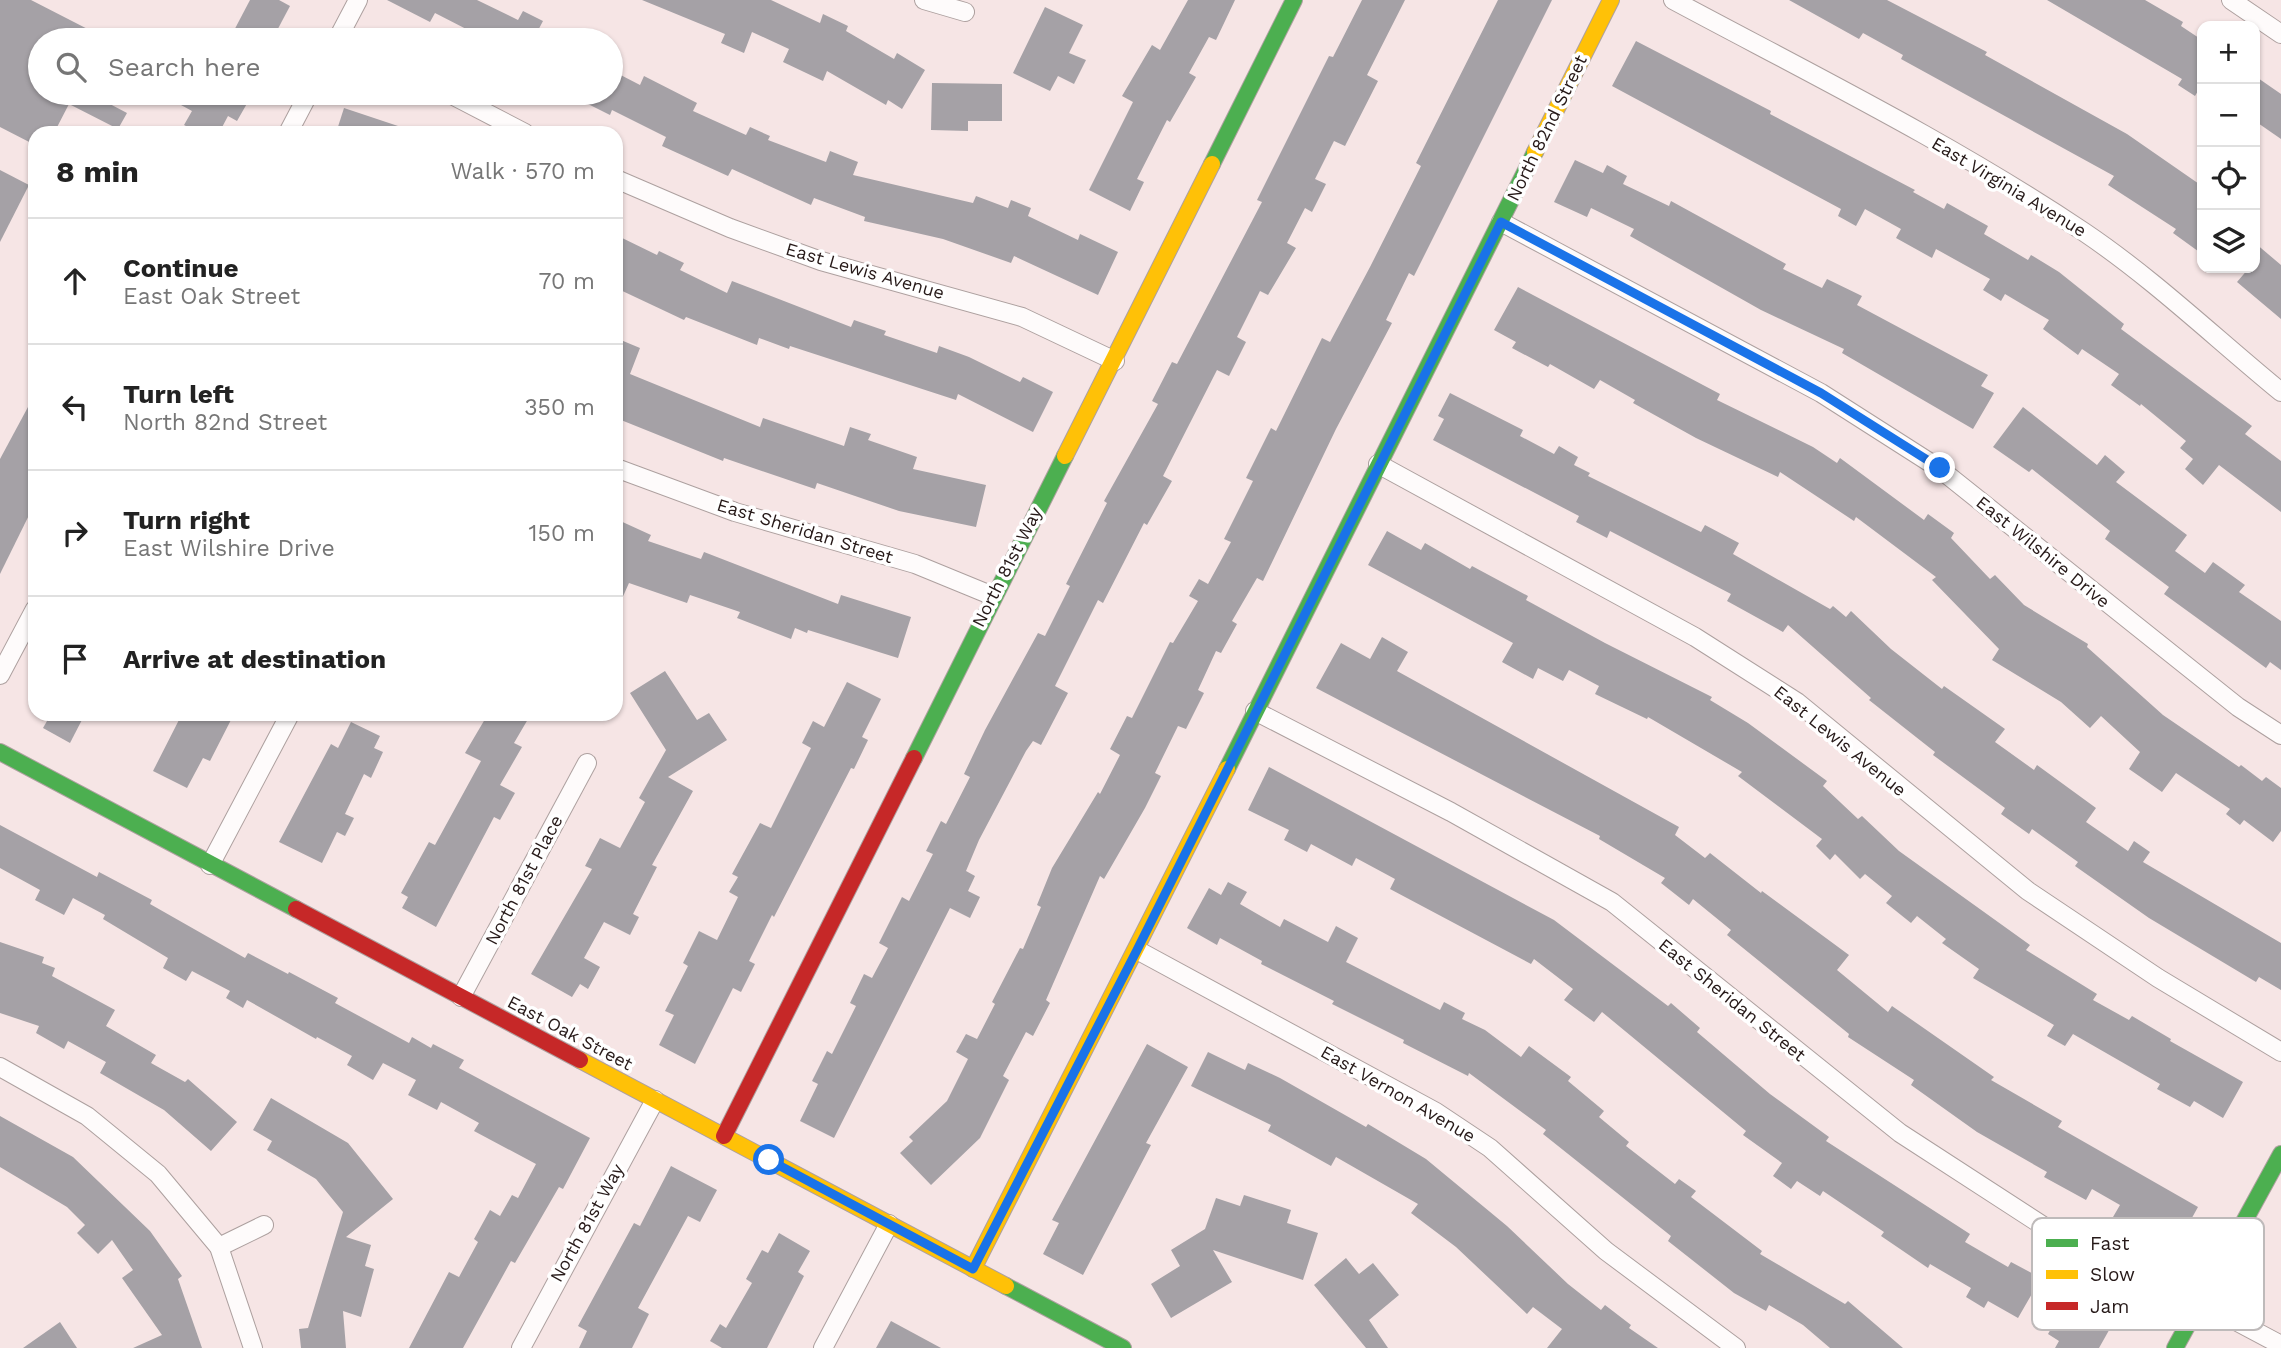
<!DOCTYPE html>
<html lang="en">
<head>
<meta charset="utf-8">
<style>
	:root { --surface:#fff; --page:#f2f2f2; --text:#222; --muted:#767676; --line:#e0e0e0 }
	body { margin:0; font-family:"Work Sans",sans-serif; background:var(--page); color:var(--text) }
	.controls { position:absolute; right:21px; top:21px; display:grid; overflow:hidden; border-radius:14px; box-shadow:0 2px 5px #0004 }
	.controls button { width:63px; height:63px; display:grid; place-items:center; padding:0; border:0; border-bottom:2px solid var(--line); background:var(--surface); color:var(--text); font:35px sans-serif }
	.stop { position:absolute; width:21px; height:21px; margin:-16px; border:5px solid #1a73e8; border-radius:50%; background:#fff }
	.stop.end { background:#1a73e8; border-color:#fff; box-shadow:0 2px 7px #0008 }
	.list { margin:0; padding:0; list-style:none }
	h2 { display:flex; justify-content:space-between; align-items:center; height:91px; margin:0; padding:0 28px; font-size:30px }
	h2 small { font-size:23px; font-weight:400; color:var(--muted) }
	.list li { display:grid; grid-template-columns:46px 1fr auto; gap:21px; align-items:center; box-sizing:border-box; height:126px; padding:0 28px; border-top:2px solid var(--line) }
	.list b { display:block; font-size:26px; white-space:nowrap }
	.list p { margin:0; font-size:23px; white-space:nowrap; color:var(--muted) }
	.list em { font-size:23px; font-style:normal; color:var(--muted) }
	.icon { flex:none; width:38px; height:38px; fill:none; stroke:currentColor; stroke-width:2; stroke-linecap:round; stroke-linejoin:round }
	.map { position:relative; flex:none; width:2281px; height:1348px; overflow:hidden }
	.search { position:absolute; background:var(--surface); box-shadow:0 2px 5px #0004; left:28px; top:28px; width:595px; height:77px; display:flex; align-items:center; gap:18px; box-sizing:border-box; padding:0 24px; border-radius:38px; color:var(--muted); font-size:26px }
	.panel { position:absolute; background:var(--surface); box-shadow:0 2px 5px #0004; left:28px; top:126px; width:595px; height:595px; border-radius:21px }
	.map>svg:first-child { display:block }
	.building { fill:#a5a1a6 }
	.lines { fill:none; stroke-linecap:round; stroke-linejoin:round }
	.street-casing { stroke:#ada09f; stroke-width:20 }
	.fast-casing { stroke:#ada09f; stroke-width:18 }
	.slow-casing { stroke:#ada09f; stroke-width:18 }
	.jam-casing { stroke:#ada09f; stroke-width:18 }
	.street { stroke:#fefbfb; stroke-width:18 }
	.fast { stroke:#4caf50; stroke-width:16 }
	.slow { stroke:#ffc107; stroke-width:16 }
	.jam { stroke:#c62828; stroke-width:16 }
	.route { stroke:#1a73e8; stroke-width:9 }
	.labels { text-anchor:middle; stroke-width:7; stroke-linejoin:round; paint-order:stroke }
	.street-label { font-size:18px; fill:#261918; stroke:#fff }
	.key { fill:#fff; stroke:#bebaba; stroke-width:2 }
	.key-label { font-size:19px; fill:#261918 }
</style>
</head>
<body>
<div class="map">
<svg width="2281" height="1348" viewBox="0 0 2281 1348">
	<rect width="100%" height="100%" fill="#f6e5e5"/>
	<g class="building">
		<path d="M0 0H31L109 40H40V93H89L127 113 118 129 69 104 54 133H35V145L0 127Z"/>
		<path d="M250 0H279L290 6 272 40H229Z"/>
		<path d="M387 0H477L518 20 523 11 543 21 533 40H468L472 32 435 13 430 22Z"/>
		<path d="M642 0H771L820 23 823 14 848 26 846 31 894 59 897 53 925 70 902 109 888 100 886 105 827 71 823 81 783 62 789 49 752 32 744 53 721 43 725 34Z"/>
		<path d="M1188 0H1235L1216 40 1209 37 1189 73 1196 77 1170 122 1167 120 1137 179 1144 182 1130 211 1089 190 1133 102 1122 96 1152 45 1160 50Z"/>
		<path d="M1362 0H1405L1367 75 1378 81 1345 146 1334 141 1315 179 1326 184 1312 212 1305 208 1287 243 1296 248 1268 295 1260 291 1237 337 1246 342 1229 376 1217 370 1163 476 1172 481 1147 525 1144 523 1103 603 1098 600 1055 686 1068 693 1041 745 1033 741 1026 751 979 840 966 871 975 876 968 891 980 897 970 918 950 908 834 1138 800 1121 818 1084 812 1081 827 1051 832 1054 856 1006 850 1003 864 974 872 978 888 948 879 943 902 897 909 901 933 854 926 851 941 821 946 824 970 777 964 774 985 730 1038 633 1045 636 1070 586 1066 584 1107 503 1104 501 1158 404 1152 401 1172 362 1177 364 1262 202 1257 200 1329 56 1333 57Z"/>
		<path d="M1498 0H1552L1414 276 1409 273 1386 320 1392 323 1336 429 1263 581 1257 578 1232 621 1237 624 1221 653 1216 651 1198 690 1204 693 1186 729 1178 726 1155 773 1161 776 1145 808 1104 879 1100 876 1046 1000 1050 1003 1033 1036 1026 1032 1003 1076 1009 1080 980 1138 931 1185 900 1153 913 1141 909 1137 947 1101 968 1059 956 1052 966 1034 977 1039 995 1004 992 1002 1020 948 1023 949 1041 907 1037 905 1052 868 1098 792 1100 794 1120 755 1110 749 1127 716 1132 718 1170 642 1173 643 1198 601 1189 596 1199 579 1208 584 1231 542 1224 539 1253 481 1246 478 1271 428 1276 431 1322 338 1330 342 1370 267 1421 166 1416 163Z"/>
		<path d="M1789 0H1887L1987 52 1985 55 2127 134 2202 186V254L2173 233 2176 229 2108 185 2114 176 1901 59 1903 55 1863 33 1859 39Z"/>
		<path d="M2047 0H2145L2183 22 2181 26 2202 40V84L2195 96 2178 85 2182 79Z"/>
		<path d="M1045 7 1083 25 1069 53 1086 60 1074 84 1058 76 1050 91 1013 73Z"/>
		<path d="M1636 41 1771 111 1770 114 1915 190 1913 192 1944 209 1947 203 1988 226 1984 234 2028 260 2031 255 2059 272 2124 324 2121 329 2252 426 2245 434 2281 461V512L2219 465 2203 485 2185 469 2193 459 2180 448 2186 441 2141 404 2140 406 2111 385 2119 374 2082 349 2078 355 2043 329 2049 320 2005 294 2001 301 1983 290 1990 279 1936 249 1932 258 1896 238 1901 229 1865 209 1856 226 1838 216 1841 209 1612 86Z"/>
		<path d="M611 70 640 85 644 76 697 103 693 111 746 135 750 127 770 136 768 140 826 162 830 151 858 162 853 175 973 203 976 196 1008 208 1011 200 1031 208 1028 216 1078 240 1080 234 1118 252 1098 295 1014 256 1011 263 943 239 864 221 865 217 814 198 811 205 732 169 728 176 662 146 666 137 612 110 610 115 566 93H611Z"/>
		<path d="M2255 76 2281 94V139L2255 121Z"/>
		<path d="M932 83 1002 84V121H968V131L931 130Z"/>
		<path d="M188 93H253L237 121 228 116 219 133H199L184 125 192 111 181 105Z"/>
		<path d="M344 108 410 130 409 133H336Z"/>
		<path d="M1575 160 1603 173 1607 165 1627 176 1623 184 1669 206 1671 201 1786 264 1783 269 1822 288 1827 279 1862 296 1857 305 1988 375 1981 386 1994 393 1973 429 1842 353 1844 349 1761 310 1630 236 1634 229 1591 208 1587 217 1554 202Z"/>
		<path d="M0 170 29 185 0 242Z"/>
		<path d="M616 235 657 255 659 251 684 263 680 270 727 293 732 281 851 327 854 320 886 331 884 335 937 353 939 346 969 357 1020 382 1023 377 1053 392 1033 432 958 394 956 400 790 346 789 349 759 338 757 345 686 317 684 320 616 288Z"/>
		<path d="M2255 243 2281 265V319L2237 282 2249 268H2255Z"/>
		<path d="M1518 287 1720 394 1717 400 1813 447 1837 463 1840 458 1924 520 1928 514 1954 533 1951 538 1990 579 1995 575 2024 605 2088 644 2087 647 2163 715 2239 767 2241 765 2262 781 2266 777 2281 788V831L2273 842 2244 820 2240 825 2226 814 2230 809 2176 773 2162 792 2129 769 2140 752 2101 716 2090 728 2061 702 1992 660 1999 649 1932 580 1936 577 1856 517 1854 521 1780 472 1778 477 1696 438 1633 403 1635 400 1600 380 1594 389 1550 364 1548 367 1512 348 1516 342 1494 330Z"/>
		<path d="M616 338 640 348 630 374 760 427 763 418 844 446 850 427 871 434 868 440 917 457 913 469 986 485 976 527 899 511 817 483 815 489 724 458 723 461 616 418Z"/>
		<path d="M1450 393 1523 430 1520 436 1554 454 1559 446 1578 457 1574 465 1590 473 1588 476 1701 532 1705 525 1739 543 1733 554 1830 609 1833 606 1846 617 1851 611 1891 649 1942 689 1944 686 2005 729 1995 742 2034 770 2037 765 2096 808 2086 822 2128 851 2134 841 2150 852 2143 862 2281 943V990L2259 977 2256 982 2149 918 2075 866 2078 862 2032 829 2029 834 2001 814 2005 808 1933 755 1935 752 1869 700 1871 698 1788 625 1783 632 1727 601 1731 594 1610 531 1607 538 1576 522 1579 516 1433 440 1444 419 1438 416Z"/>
		<path d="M35 394V503L0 574V459Z"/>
		<path d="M2023 407 2097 465 2105 455 2125 472 2116 482 2187 535 2175 551 2205 573 2213 562 2245 585 2239 592 2281 621V670L2270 662 2266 668 2164 594 2169 587 2105 539 2110 531 2032 469 2029 472 1993 447Z"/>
		<path d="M616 519 651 535 648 541 701 559 704 552 838 604 841 595 911 617 898 658 808 630 807 633 795 628 791 639 737 618 740 612 690 595 687 603 629 583 616 612Z"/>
		<path d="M1387 531 1421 550 1425 543 1470 569 1472 566 1528 596 1526 600 1605 643 1712 697 1710 700 1748 723 1827 781 1823 786 1858 819 1862 816 1899 851 2030 945 2026 950 2097 994 2093 1000 2129 1020 2132 1016 2171 1039 2170 1041 2243 1082 2223 1118 2194 1101 2190 1107 2157 1089 2160 1084 2073 1034 2065 1046 2047 1036 2054 1025 1973 978 1979 969 1942 943 1946 939 1917 916 1911 923 1886 903 1892 896 1865 874 1860 879 1835 854 1830 860 1816 846 1822 839 1738 776 1742 772 1648 717 1647 719 1595 694 1599 686 1569 670 1563 681 1538 668 1533 679 1502 662 1513 643 1368 565Z"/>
		<path d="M1382 637 1408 652 1397 671 1679 827 1675 835 1705 858 1710 853 1761 893 1762 891 1849 955 1837 970 1888 1012 1892 1006 1994 1077 1991 1080 2062 1121 2058 1127 2198 1207 2174 1250 2113 1217 2120 1205 2092 1189 2086 1200 2044 1177 2047 1172 1977 1132 1911 1085 1914 1080 1848 1037 1849 1034 1727 935 1731 930 1693 899 1689 905 1661 883 1665 878 1599 839 1600 836 1316 688 1341 643 1370 659Z"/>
		<path d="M665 671 697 720 709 713 727 740 668 777 693 791 652 865 657 867 633 914 639 917 630 935 604 922 584 958 600 967 588 989 580 984 572 997 531 974 592 869 585 866 600 838 620 848 645 802 639 798 666 750 630 693Z"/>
		<path d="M847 682 881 699 862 737 868 740 854 769 851 768 774 917 772 915 749 961 755 964 741 992 733 988 695 1064 659 1045 674 1015 665 1011 688 966 683 963 699 931 717 940 738 897 729 892 738 877 732 874 760 823 771 828 811 748 802 743 813 721 824 727Z"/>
		<path d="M51 714H85L70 743 43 728Z"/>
		<path d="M182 714H234L210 761 203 758 187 788 153 771Z"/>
		<path d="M488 714H531L514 743 522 747 500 785 515 793 500 820 494 817 436 927 402 908 408 897 401 893 429 842 435 845 481 761 465 753Z"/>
		<path d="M351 722 380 736 374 748 383 752 371 778 364 774 345 814 354 818 345 836 337 832 322 863 279 842 331 744 338 748Z"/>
		<path d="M1269 767 1554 920 1668 1006 1671 1003 1700 1028 1697 1032 1770 1094 1829 1137 1826 1141 1970 1234 1965 1242 2008 1267 2011 1262 2041 1278 2018 1318 1988 1301 1984 1308 1966 1297 1971 1288 1930 1264 1928 1268 1881 1236 1884 1232 1823 1191 1820 1196 1797 1181 1791 1189 1773 1176 1782 1163 1743 1135 1746 1131 1602 1012 1594 1022 1564 1000 1573 989 1534 959 1531 964 1390 889 1395 879 1356 858 1352 866 1311 844 1307 852 1284 840 1289 830 1248 810Z"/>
		<path d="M0 825 97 877 99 872 152 900 150 904 245 958 248 953 288 974 289 972 338 998 335 1003 409 1043 412 1037 431 1048 433 1044 464 1060 459 1068 590 1138 563 1189 559 1187 515 1263 511 1261 463 1348H409L449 1272 459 1277 478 1242 474 1239 490 1210 500 1216 512 1195 518 1198 536 1164 474 1131 479 1123 441 1102 437 1110 408 1095 416 1080 383 1063 373 1080 347 1065 352 1056 317 1037 316 1039 247 1000 243 1008 226 998 230 991 192 971 186 981 163 968 168 958 103 919 105 915 73 898 64 915 35 900 40 890 0 868Z"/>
		<path d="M1228 882 1247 892 1240 904 1280 927 1284 919 1328 942 1336 926 1358 938 1346 962 1440 1010 1444 1002 1465 1013 1462 1019 1485 1030 1521 1057 1529 1046 1571 1077 1568 1081 1604 1111 1599 1117 1629 1142 1626 1146 1675 1184 1679 1179 1696 1191 1691 1197 1762 1251 1760 1254 1845 1304 1848 1301 1903 1348H1830L1803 1325 1769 1305 1766 1311 1734 1293 1668 1241 1671 1236 1543 1134 1546 1130 1469 1073 1468 1076 1403 1043 1404 1040 1332 1004 1334 1001 1261 964 1262 961 1220 938 1217 945 1187 928 1209 888 1221 895Z"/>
		<path d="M0 942 44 957 42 963 55 968 52 976 115 1010 106 1026 156 1055 151 1063 185 1082 188 1079 237 1122 211 1151 164 1110 100 1073 106 1062 68 1041 64 1049 36 1033 39 1026 0 1013Z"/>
		<path d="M1147 1044 1188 1067 1146 1143 1151 1145 1083 1275 1043 1254 1059 1223 1052 1220Z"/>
		<path d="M1208 1052 1245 1070 1248 1063 1280 1078 1366 1127 1368 1124 1426 1159 1507 1226 1568 1284 1601 1310 1605 1305 1631 1325 1629 1328 1658 1348H1547L1562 1329 1533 1307 1527 1314 1456 1247 1411 1213 1418 1204 1336 1157 1331 1166 1268 1131 1271 1125 1191 1086Z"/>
		<path d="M271 1098 348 1143 393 1199 346 1237 371 1245 365 1266 374 1269 361 1317 343 1311 346 1348H301L299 1329 308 1328 343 1212 316 1179 267 1150 272 1141 253 1130Z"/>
		<path d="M0 1116 73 1157 150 1231 182 1276 178 1279 202 1348H133L162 1335 122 1278 133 1270 112 1240 98 1254 77 1233 85 1225 67 1207 0 1167Z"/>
		<path d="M671 1166 717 1190 700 1222 688 1216 638 1308 649 1314 632 1348H579L587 1331 578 1326 634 1223 640 1226Z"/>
		<path d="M1244 1195 1291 1210 1287 1223 1318 1233 1303 1280 1213 1250 1232 1282 1171 1318 1151 1284 1180 1266 1171 1250 1205 1229 1216 1198 1240 1206Z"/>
		<path d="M779 1233 810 1251 798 1272 804 1276 767 1348H722L710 1341 720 1324 726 1328 752 1283 746 1279 762 1250 768 1253Z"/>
		<path d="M1346 1258 1359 1274 1373 1263 1399 1295 1369 1320 1388 1348H1366L1314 1285Z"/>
		<path d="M2082 1297 2117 1316 2099 1348H2055L2059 1341 2048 1334 2063 1307 2073 1313Z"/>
		<path d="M891 1321 941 1348H876Z"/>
		<path d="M60 1322 77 1348H23Z"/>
	</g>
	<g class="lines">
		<g class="street-casing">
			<g id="street">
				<path d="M924 0 965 12"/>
				<path d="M1673 0C1811 74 1953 144 2084 232 2155 280 2215 338 2281 392"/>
				<path d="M2231 0 2281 34"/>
				<path d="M337 40 358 0"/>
				<path d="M448 93 525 133"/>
				<path d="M288 133 309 93"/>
				<path d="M616 179 730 228 821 261 1022 317 1115 361"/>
				<path d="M1501 222 1821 393 1940 469 2238 707 2281 735"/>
				<path d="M1378 464 1695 637 1797 702 2028 891 2158 978 2281 1052"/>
				<path d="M616 468 735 512 915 564 993 596"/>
				<path d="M0 675 35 609"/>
				<path d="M1255 711 1451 812 1612 902 1900 1133 2105 1266 2194 1313"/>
				<path d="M210 865 290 714"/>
				<path d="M1137 950 1436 1112 1490 1148 1606 1251 1736 1348"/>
				<path d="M461 997 587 763"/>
				<path d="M0 1067 87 1116 158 1174 219 1247 253 1348"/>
				<path d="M219 1247 264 1225"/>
				<path d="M2200 1302 2281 1345"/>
				<path d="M521 1348 655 1100"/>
				<path d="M823 1348 889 1224"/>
			</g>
		</g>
		<g class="fast-casing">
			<g id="fast">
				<path d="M1212 164 1294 0"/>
				<path d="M0 752 296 909"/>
				<path d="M914 758 1065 456"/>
				<path d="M1227 769 1535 152"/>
				<path d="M1006 1286 1123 1348"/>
				<path d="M2175 1348 2281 1154"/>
			</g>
		</g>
		<g class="slow-casing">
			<g id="slow">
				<path d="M1535 152 1611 0"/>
				<path d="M1065 456 1212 164"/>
				<path d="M580 1060 1006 1286"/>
				<path d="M973 1269 1227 769"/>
			</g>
		</g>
		<g class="jam-casing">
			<g id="jam">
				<path d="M296 909 580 1060"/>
				<path d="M724 1136 914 758"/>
			</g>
		</g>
		<use href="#street" class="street"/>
		<use href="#fast" class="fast"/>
		<use href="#slow" class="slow"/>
		<use href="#jam" class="jam"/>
	</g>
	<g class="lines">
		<path class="route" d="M769 1160 973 1269 1137 950 1501 222 1821 393 1940 468"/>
	</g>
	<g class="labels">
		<g class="street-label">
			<text transform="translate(1547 128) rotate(-64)" y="6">North 82nd Street</text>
			<text transform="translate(2009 187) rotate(31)" y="6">East Virginia Avenue</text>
			<text transform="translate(865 271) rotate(16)" y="6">East Lewis Avenue</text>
			<text transform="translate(805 531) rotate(17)" y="6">East Sheridan Street</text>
			<text transform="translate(2043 552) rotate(39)" y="6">East Wilshire Drive</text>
			<text transform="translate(1007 567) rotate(-63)" y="6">North 81st Way</text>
			<text transform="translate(1840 741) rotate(39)" y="6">East Lewis Avenue</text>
			<text transform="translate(524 880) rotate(-62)" y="6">North 81st Place</text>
			<text transform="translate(1732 1000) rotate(39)" y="6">East Sheridan Street</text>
			<text transform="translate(570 1033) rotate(28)" y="6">East Oak Street</text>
			<text transform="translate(1398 1094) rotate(30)" y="6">East Vernon Avenue</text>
			<text transform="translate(587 1223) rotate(-61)" y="6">North 81st Way</text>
		</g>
	</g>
	<rect x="2032" y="1218" width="232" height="112" rx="10" class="key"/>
	<rect x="2046" y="1239" width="32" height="8" fill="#4caf50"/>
	<rect x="2046" y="1270" width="32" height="9" fill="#ffc107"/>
	<rect x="2046" y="1302" width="32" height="8" fill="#c62828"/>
	<g class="key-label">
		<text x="2090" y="1250">Fast</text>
		<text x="2090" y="1281">Slow</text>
		<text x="2090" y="1313">Jam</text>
	</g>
</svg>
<div class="controls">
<button>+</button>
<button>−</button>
<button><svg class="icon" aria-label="locate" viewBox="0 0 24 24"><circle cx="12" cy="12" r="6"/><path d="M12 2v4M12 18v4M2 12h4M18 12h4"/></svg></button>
<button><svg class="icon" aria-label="layers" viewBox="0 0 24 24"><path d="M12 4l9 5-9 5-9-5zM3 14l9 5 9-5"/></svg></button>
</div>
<div class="stop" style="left:769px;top:1160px"></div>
<div class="stop end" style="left:1940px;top:468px"></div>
<div class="search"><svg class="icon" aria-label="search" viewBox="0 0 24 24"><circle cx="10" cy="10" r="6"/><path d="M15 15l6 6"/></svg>Search here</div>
<section class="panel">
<h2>8 min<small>Walk · 570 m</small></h2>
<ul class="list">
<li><svg class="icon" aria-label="ahead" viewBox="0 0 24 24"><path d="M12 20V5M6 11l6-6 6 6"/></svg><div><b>Continue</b><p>East Oak Street</p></div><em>70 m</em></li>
<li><svg class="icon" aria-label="left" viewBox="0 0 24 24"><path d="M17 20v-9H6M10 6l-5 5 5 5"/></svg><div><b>Turn left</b><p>North 82nd Street</p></div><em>350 m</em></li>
<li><svg class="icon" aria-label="right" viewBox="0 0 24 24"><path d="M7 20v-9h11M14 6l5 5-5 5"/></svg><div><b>Turn right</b><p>East Wilshire Drive</p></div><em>150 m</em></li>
<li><svg class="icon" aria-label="arrive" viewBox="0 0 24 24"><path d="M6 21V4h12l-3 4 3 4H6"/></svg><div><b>Arrive at destination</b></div></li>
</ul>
</section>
</div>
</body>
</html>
